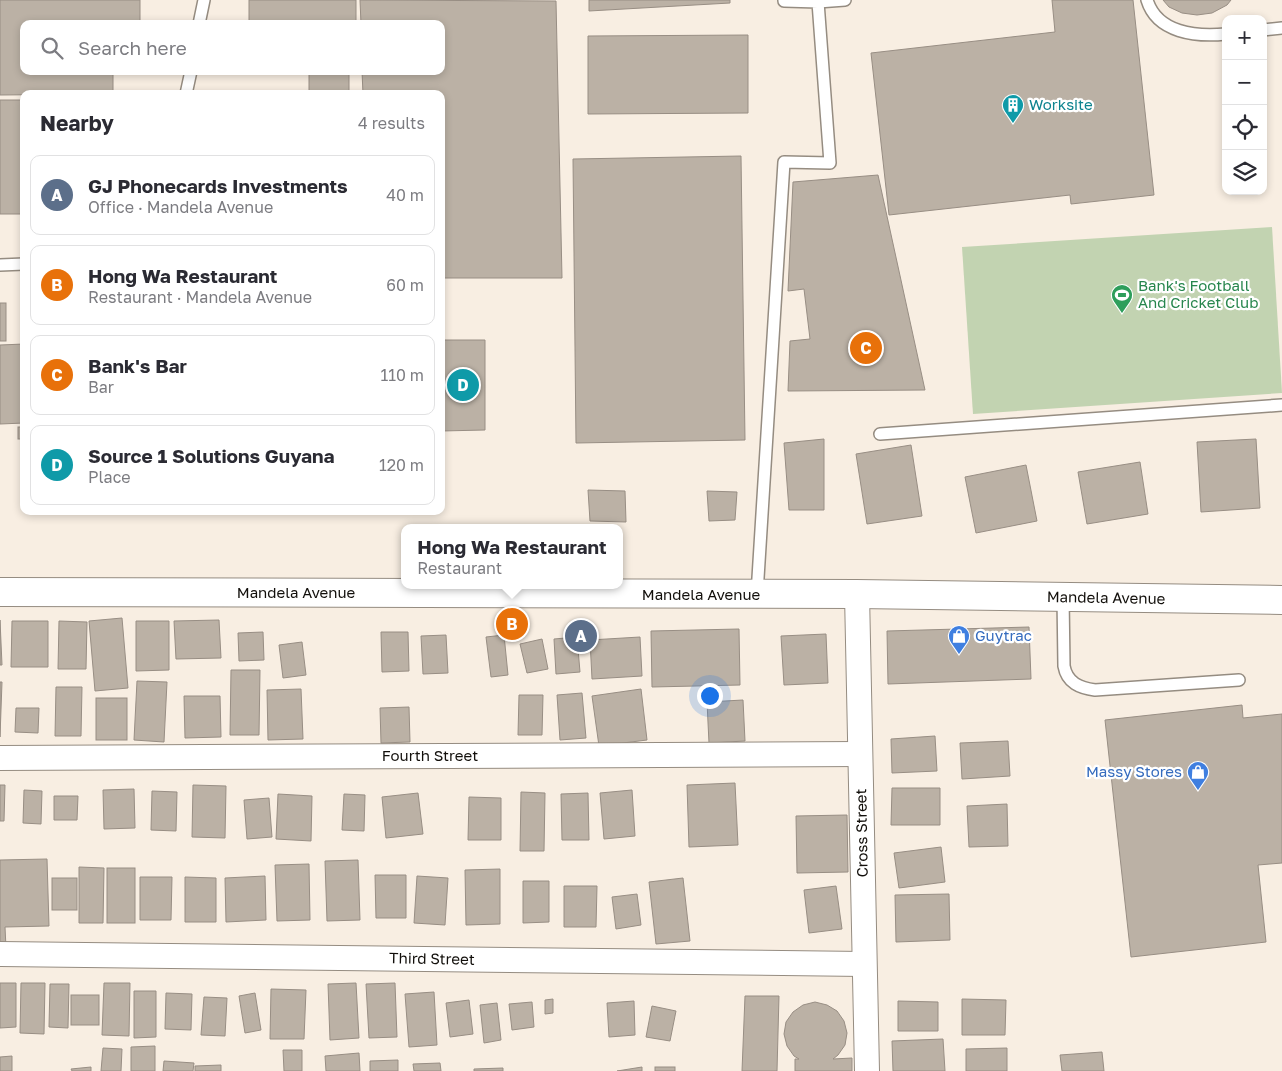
<!DOCTYPE html>
<html lang="en">
<head>
<meta charset="utf-8">
<style>
	:root { --surface:#fff; --page:#f2f2f3; --text:#2b2b33; --muted:#7c7c81; --line:#e1e1e2; --accent:#728130 }
	body { margin:0; font-family:"Golos Text",sans-serif; background:var(--page); color:var(--text) }
	.controls { position:absolute; right:15px; top:15px; display:grid; overflow:hidden; border-radius:10px; box-shadow:0 2px 8px #0003 }
	.controls button { width:45px; height:45px; display:grid; place-items:center; padding:0; border:0; border-bottom:1px solid var(--line); background:var(--surface); color:var(--text); font:25px sans-serif }
	.you { position:absolute; left:709px; top:695px; width:18px; height:18px; margin:-12px; border:4px solid #fff; border-radius:50%; background:#1a73e8; box-shadow:0 0 0 8px #1a73e833 }
	.badge { display:grid; place-items:center; width:32px; height:32px; border-radius:50%; background:var(--accent); color:#fff; font-size:16px; font-weight:700 }
	.pin { position:absolute; translate:-50% -50%; border:2px solid #fff; box-shadow:0 1px 5px #0006 }
	.popup { position:absolute; left:401px; top:524px; width:222px; height:65px; box-sizing:border-box; display:grid; place-content:center; border-radius:10px; background:var(--surface); filter:drop-shadow(0 1px 4px #0005); font-size:16px; white-space:nowrap; color:var(--muted) }
	.popup b { font-size:19px; color:var(--text) }
	.popup::after { content:''; position:absolute; left:50%; top:100%; margin-left:-10px; border:10px solid transparent; border-top-color:var(--surface) }
	.list { margin:0; padding:0; list-style:none }
	h2 { display:flex; justify-content:space-between; align-items:center; height:65px; margin:0; padding:0 20px; font-size:21px }
	h2 small { font-size:16px; font-weight:400; color:var(--muted) }
	.list li { display:grid; grid-template-columns:32px 1fr auto; gap:15px; align-items:center; box-sizing:border-box; height:80px; margin:0 10px 10px; padding:0 10px; border:1px solid var(--line); border-radius:10px }
	.list b { display:block; font-size:19px; white-space:nowrap }
	.list p { margin:0; font-size:16px; white-space:nowrap; color:var(--muted) }
	.list em { font-size:16px; font-style:normal; color:var(--muted) }
	.icon { flex:none; width:28px; height:28px; fill:none; stroke:currentColor; stroke-width:2; stroke-linecap:round; stroke-linejoin:round }
	.map { position:relative; flex:none; width:1282px; height:1071px; overflow:hidden }
	.search { position:absolute; background:var(--surface); box-shadow:0 2px 8px #0003; left:20px; top:20px; width:425px; height:55px; display:flex; align-items:center; gap:12px; box-sizing:border-box; padding:0 18px; border-radius:10px; color:var(--muted); font-size:19px }
	.panel { position:absolute; background:var(--surface); box-shadow:0 2px 8px #0003; left:20px; top:90px; width:425px; height:425px; border-radius:10px }
	.map>svg:first-child { display:block }
	.green { fill:#c2d3b1 }
	.building { fill:#bbb1a5; stroke:#988e84 }
	.lines { fill:none; stroke-linecap:round; stroke-linejoin:round }
	.lane-casing { stroke:#958c81; stroke-width:14 }
	.street-casing { stroke:#958c81; stroke-width:26 }
	.secondary-casing { stroke:#958c81; stroke-width:30 }
	.lane { stroke:#fff; stroke-width:11 }
	.street { stroke:#fff; stroke-width:24 }
	.secondary { stroke:#fff; stroke-width:28 }
	.labels { text-anchor:middle; stroke-width:4.5; stroke-linejoin:round; paint-order:stroke }
	.culture-label { font-size:15px; fill:#0d838f; stroke:#fff; text-anchor:start }
	.leisure-label { font-size:15px; fill:#27864d; stroke:#fff; text-anchor:start }
	.street-label { font-size:15px; fill:#120f0b; stroke:#fff }
	.shop-label { font-size:15px; fill:#366cbe; stroke:#fff; text-anchor:start }
</style>
</head>
<body>
<div class="map">
<svg width="1282" height="1071" viewBox="0 0 1282 1071">
	<rect width="100%" height="100%" fill="#f8eee2"/>
	<path class="green" d="M1272 227 1282 393 973 414 962 247Z"/>
	<g class="building">
		<path d="M0 0H140V24H24V71H113V94L0 95Z"/>
		<path d="M249 0H356V21L249 24Z"/>
		<path d="M360 0 556 1 562 278H441V94H363L362 71H441V24H361Z"/>
		<path d="M589 0H730V3L589 11Z"/>
		<path d="M1052 0H1133L1154 195 1071 204 1070 195 889 215 871 53 1055 32Z"/>
		<path d="M1163 0H1231L1227 5 1212 13 1197 15 1182 13 1169 7Z"/>
		<path d="M748 35V113L588 114V36Z"/>
		<path d="M309 71H349V91L309 92Z"/>
		<rect x="0" y="100" width="24" height="114"/>
		<path d="M741 156 745 440 576 443 573 159Z"/>
		<path d="M878 175 925 390 788 391 790 341 810 339 804 289 788 291 793 182Z"/>
		<rect x="0" y="303" width="6" height="38"/>
		<path d="M441 340H485V430L441 431Z"/>
		<path d="M24 344V423L0 424V345Z"/>
		<rect x="18" y="427" width="6" height="12"/>
		<path d="M824 439V510H789L784 443Z"/>
		<path d="M1256 439 1260 508 1201 512 1197 442Z"/>
		<path d="M911 445 922 516 867 524 856 454Z"/>
		<path d="M1140 462 1148 514 1087 524 1078 472Z"/>
		<path d="M1026 465 1037 521 976 533 965 477Z"/>
		<path d="M588 490 625 491 626 522 590 521Z"/>
		<path d="M707 491 737 492 735 520 709 521Z"/>
		<path d="M122 618 128 688 95 691 89 621Z"/>
		<path d="M0 620 2 665H0Z"/>
		<path d="M219 620 221 658 176 659 174 621Z"/>
		<path d="M12 621H48V667H11Z"/>
		<path d="M59 621 87 622 86 669H58Z"/>
		<path d="M136 621H169V670L136 671Z"/>
		<path d="M1029 627 1031 679 888 684 887 631Z"/>
		<path d="M739 629 740 685 652 687 651 631Z"/>
		<path d="M263 632 264 660 239 661 238 633Z"/>
		<path d="M381 632H408L409 671 382 672Z"/>
		<path d="M826 634 828 683 784 685 781 636Z"/>
		<path d="M446 635 448 673 423 674 421 636Z"/>
		<path d="M504 635 508 675 491 677 486 637Z"/>
		<path d="M577 637 580 672 556 674 554 639Z"/>
		<path d="M640 637 642 676 592 679 590 640Z"/>
		<path d="M542 639 548 669 527 673 520 644Z"/>
		<path d="M302 642 306 675 283 678 279 645Z"/>
		<path d="M231 670H260L259 735H230Z"/>
		<path d="M137 681 167 682 164 742 134 740Z"/>
		<path d="M0 682H2L0 737Z"/>
		<path d="M56 687H82L81 736H55Z"/>
		<path d="M301 689 303 739 268 740 267 690Z"/>
		<path d="M641 689 647 740 599 746 592 696Z"/>
		<path d="M582 693 586 738 560 740 557 695Z"/>
		<path d="M519 695H543L542 735H518Z"/>
		<path d="M184 696H220L221 737 185 738Z"/>
		<rect x="96" y="698" width="31" height="42"/>
		<path d="M743 700 745 741 709 743 707 702Z"/>
		<path d="M1242 705 1243 718 1282 714V863L1258 865 1266 942 1131 957 1105 720Z"/>
		<path d="M409 707 410 742 381 743 380 708Z"/>
		<path d="M16 708H39L38 733 15 732Z"/>
		<path d="M935 736 937 771 892 773 891 739Z"/>
		<path d="M1008 741 1010 776 962 779 960 743Z"/>
		<path d="M735 783 738 845 689 847 687 785Z"/>
		<path d="M0 785H5L4 821H0Z"/>
		<path d="M193 785 226 786 225 838 192 837Z"/>
		<path d="M892 788H940V825H891Z"/>
		<path d="M134 789 135 828 104 829 103 790Z"/>
		<path d="M24 790 42 791 41 824 23 823Z"/>
		<path d="M632 790 635 836 604 839 600 793Z"/>
		<path d="M152 791 177 792 176 831 151 830Z"/>
		<path d="M521 792 545 793 544 851H520Z"/>
		<path d="M418 793 423 834 386 838 382 797Z"/>
		<path d="M588 793 589 840H562L561 794Z"/>
		<path d="M278 794 312 796 311 841 276 839Z"/>
		<path d="M344 794 365 795 364 831 342 830Z"/>
		<path d="M54 796H78L77 820H54Z"/>
		<path d="M469 797 501 798V840H468Z"/>
		<path d="M269 798 272 837 247 839 244 800Z"/>
		<path d="M1007 804 1008 846 969 847 967 806Z"/>
		<path d="M847 815 848 872 797 873 796 816Z"/>
		<path d="M941 847 945 882 899 888 894 853Z"/>
		<path d="M47 859 49 926 5 927 6 948H0V860Z"/>
		<path d="M358 860 360 920 327 921 325 861Z"/>
		<path d="M309 864 310 920 277 921 275 865Z"/>
		<path d="M79 867 104 868 103 923H79Z"/>
		<rect x="107" y="868" width="28" height="55"/>
		<path d="M500 869V924L466 925 465 870Z"/>
		<path d="M375 875H406V918H376Z"/>
		<path d="M265 876 266 920 226 922 225 878Z"/>
		<path d="M417 876 448 878 445 925 414 923Z"/>
		<path d="M140 877H172L171 920H140Z"/>
		<path d="M185 877 216 878V922H185Z"/>
		<rect x="52" y="878" width="25" height="32"/>
		<path d="M683 878 690 941 656 944 649 882Z"/>
		<path d="M523 881H549V922L523 923Z"/>
		<path d="M564 886H597L596 927H564Z"/>
		<path d="M836 886 842 929 809 933 804 890Z"/>
		<path d="M637 894 641 925 616 929 612 897Z"/>
		<path d="M949 894 950 940 896 942 895 895Z"/>
		<path d="M0 983H16V1027L0 1028Z"/>
		<path d="M21 983H45L44 1034 20 1033Z"/>
		<path d="M104 983H130L129 1036 102 1035Z"/>
		<path d="M356 983 359 1038 330 1040 328 984Z"/>
		<path d="M395 983 397 1037 369 1038 366 984Z"/>
		<path d="M50 984H69L68 1028 49 1027Z"/>
		<path d="M271 989 306 990 304 1039H270Z"/>
		<path d="M134 991H156V1037L134 1038Z"/>
		<path d="M434 992 437 1045 409 1047 405 994Z"/>
		<path d="M166 993 192 994 191 1030 165 1029Z"/>
		<path d="M255 993 261 1030 245 1033 239 996Z"/>
		<rect x="71" y="995" width="28" height="30"/>
		<path d="M745 996H779L777 1071H742Z"/>
		<path d="M204 997 227 998 225 1036 201 1035Z"/>
		<path d="M553 999V1013L545 1014V1000Z"/>
		<path d="M962 999 1006 1000 1005 1035H962Z"/>
		<path d="M469 1000 473 1034 450 1037 446 1003Z"/>
		<path d="M634 1001 635 1035 609 1037 607 1003Z"/>
		<path d="M898 1001 938 1002V1031H898Z"/>
		<path d="M532 1002 534 1027 512 1030 509 1004Z"/>
		<path d="M815 1002 827 1005 837 1011 844 1021 847 1033 845 1045 838 1055 833 1059 852 1058V1071H795V1059H799L794 1056 787 1046 784 1034 786 1022 793 1012 803 1005Z"/>
		<path d="M497 1003 501 1040 484 1043 480 1005Z"/>
		<path d="M652 1006 676 1011 670 1041 646 1037Z"/>
		<path d="M943 1039 945 1071H893L892 1041Z"/>
		<path d="M155 1046V1071H131V1047Z"/>
		<path d="M103 1048 122 1049 121 1071H101Z"/>
		<path d="M1007 1048V1071H966V1049Z"/>
		<path d="M283 1050H302V1071H284Z"/>
		<path d="M1102 1052 1104 1071H1062L1060 1055Z"/>
		<path d="M359 1053 360 1071H326L325 1056Z"/>
		<path d="M12 1056V1071H0V1057Z"/>
		<path d="M398 1060V1071H370V1061Z"/>
		<path d="M164 1061 194 1063 193 1071H163Z"/>
		<path d="M440 1063 441 1071H414L413 1064Z"/>
		<path d="M221 1065V1071H195V1066Z"/>
		<path d="M91 1067V1071H72L71 1069Z"/>
		<path d="M642 1067V1071H617Z"/>
		<rect x="655" y="1067" width="20" height="4"/>
		<path d="M503 1068V1071H474V1069Z"/>
	</g>
	<g class="lines">
		<g class="lane-casing">
			<g id="lane">
				<path d="M1147 0C1157 33 1196 37 1226 34"/>
				<path d="M818 2 845 0"/>
				<path d="M199 24 204 0"/>
				<path d="M1263 30 1282 28"/>
				<path d="M186 94 191 71"/>
				<path d="M0 265 24 264"/>
				<path d="M880 434 1282 405"/>
				<path d="M757 594 784 162 830 163 818 2 784 1V0"/>
				<path d="M1063 597 1064 666C1067 683 1080 688 1095 690L1239 680"/>
			</g>
		</g>
		<g class="street-casing">
			<g id="street">
				<path d="M857 594 867 1071"/>
				<path d="M0 758 860 754"/>
				<path d="M0 954 864 964"/>
			</g>
		</g>
		<g class="secondary-casing">
			<path id="secondary" d="M0 592 857 594 1282 600"/>
		</g>
		<use href="#lane" class="lane"/>
		<use href="#street" class="street"/>
		<use href="#secondary" class="secondary"/>
	</g>
	<defs>
		<g id="building-pin" transform="scale(1.125)"><path d="M0 17L-7.5 6A9.5 9.5 0 1 1 7.5 6Z" fill="#0f9aa8" stroke="#fff"/><path d="M-4-6H4V6H1V3H-1V6H-4ZM-2.5-4.3h1.7v1.8h-1.7ZM.8-4.3h1.7v1.8H.8ZM-2.5-1h1.7V.8h-1.7ZM.8-1h1.7V.8H.8Z" fill="#fff"/></g>
		<g id="stadium-pin" transform="scale(1.125)"><path d="M0 17L-7.5 6A9.5 9.5 0 1 1 7.5 6Z" fill="#2e9e5b" stroke="#fff"/><path d="M0-5a6.5 5 0 1 0 0 10a6.5 5 0 1 0 0-10ZM-3.5-1.8h7v3.6h-7Z" fill="#fff"/></g>
		<g id="shop-pin" transform="scale(1.125)"><path d="M0 17L-7.5 6A9.5 9.5 0 1 1 7.5 6Z" fill="#3f7fe0" stroke="#fff"/><path d="M-5-2.5h2.3a2.7 3.5 0 0 1 5.4 0H5L5.5 6h-11ZM-1.5-2.5h3a1.5 2.3 0 0 0-3 0Z" fill="#fff"/></g>
	</defs>
	<g fill-rule="evenodd">
		<use href="#building-pin" x="1013" y="105"/>
		<use href="#stadium-pin" x="1122" y="295"/>
		<use href="#shop-pin" x="959" y="636"/>
		<use href="#shop-pin" x="1198" y="772"/>
	</g>
	<g class="labels">
		<g class="culture-label">
			<text x="1029" y="110">Worksite</text>
		</g>
		<g class="leisure-label">
			<text x="1138" y="291">Bank's Football<tspan x="1138" dy="17">And Cricket Club</tspan></text>
		</g>
		<g class="street-label">
			<text x="296" y="598">Mandela Avenue</text>
			<text x="701" y="600">Mandela Avenue</text>
			<text transform="translate(1106 598) rotate(1)" y="5">Mandela Avenue</text>
			<text x="430" y="761">Fourth Street</text>
			<text transform="translate(862 833) rotate(-91)" y="5">Cross Street</text>
			<text transform="translate(432 959) rotate(1)" y="5">Third Street</text>
		</g>
		<g class="shop-label">
			<text x="975" y="641">Guytrac</text>
			<text x="1182" y="777" text-anchor="end">Massy Stores</text>
		</g>
	</g>
</svg>
<div class="controls">
<button>+</button>
<button>−</button>
<button><svg class="icon" aria-label="locate" viewBox="0 0 24 24"><circle cx="12" cy="12" r="6"/><path d="M12 2v4M12 18v4M2 12h4M18 12h4"/></svg></button>
<button><svg class="icon" aria-label="layers" viewBox="0 0 24 24"><path d="M12 4l9 5-9 5-9-5zM3 14l9 5 9-5"/></svg></button>
</div>
<div class="you"></div>
<div class="pin badge" style="left:581px;top:636px;background:#5c6f8a">A</div>
<div class="pin badge" style="left:512px;top:624px;background:#e8710a">B</div>
<div class="popup"><b>Hong Wa Restaurant</b>Restaurant</div>
<div class="pin badge" style="left:866px;top:348px;background:#e8710a">C</div>
<div class="pin badge" style="left:463px;top:385px;background:#0f9aa8">D</div>
<div class="search"><svg class="icon" aria-label="search" viewBox="0 0 24 24"><circle cx="10" cy="10" r="6"/><path d="M15 15l6 6"/></svg>Search here</div>
<section class="panel">
<h2>Nearby<small>4 results</small></h2>
<ul class="list">
<li><span class="badge" style="background:#5c6f8a">A</span><div><b>GJ Phonecards Investments</b><p>Office · Mandela Avenue</p></div><em>40 m</em></li>
<li><span class="badge" style="background:#e8710a">B</span><div><b>Hong Wa Restaurant</b><p>Restaurant · Mandela Avenue</p></div><em>60 m</em></li>
<li><span class="badge" style="background:#e8710a">C</span><div><b>Bank's Bar</b><p>Bar</p></div><em>110 m</em></li>
<li><span class="badge" style="background:#0f9aa8">D</span><div><b>Source 1 Solutions Guyana</b><p>Place</p></div><em>120 m</em></li>
</ul>
</section>
</div>
</body>
</html>
